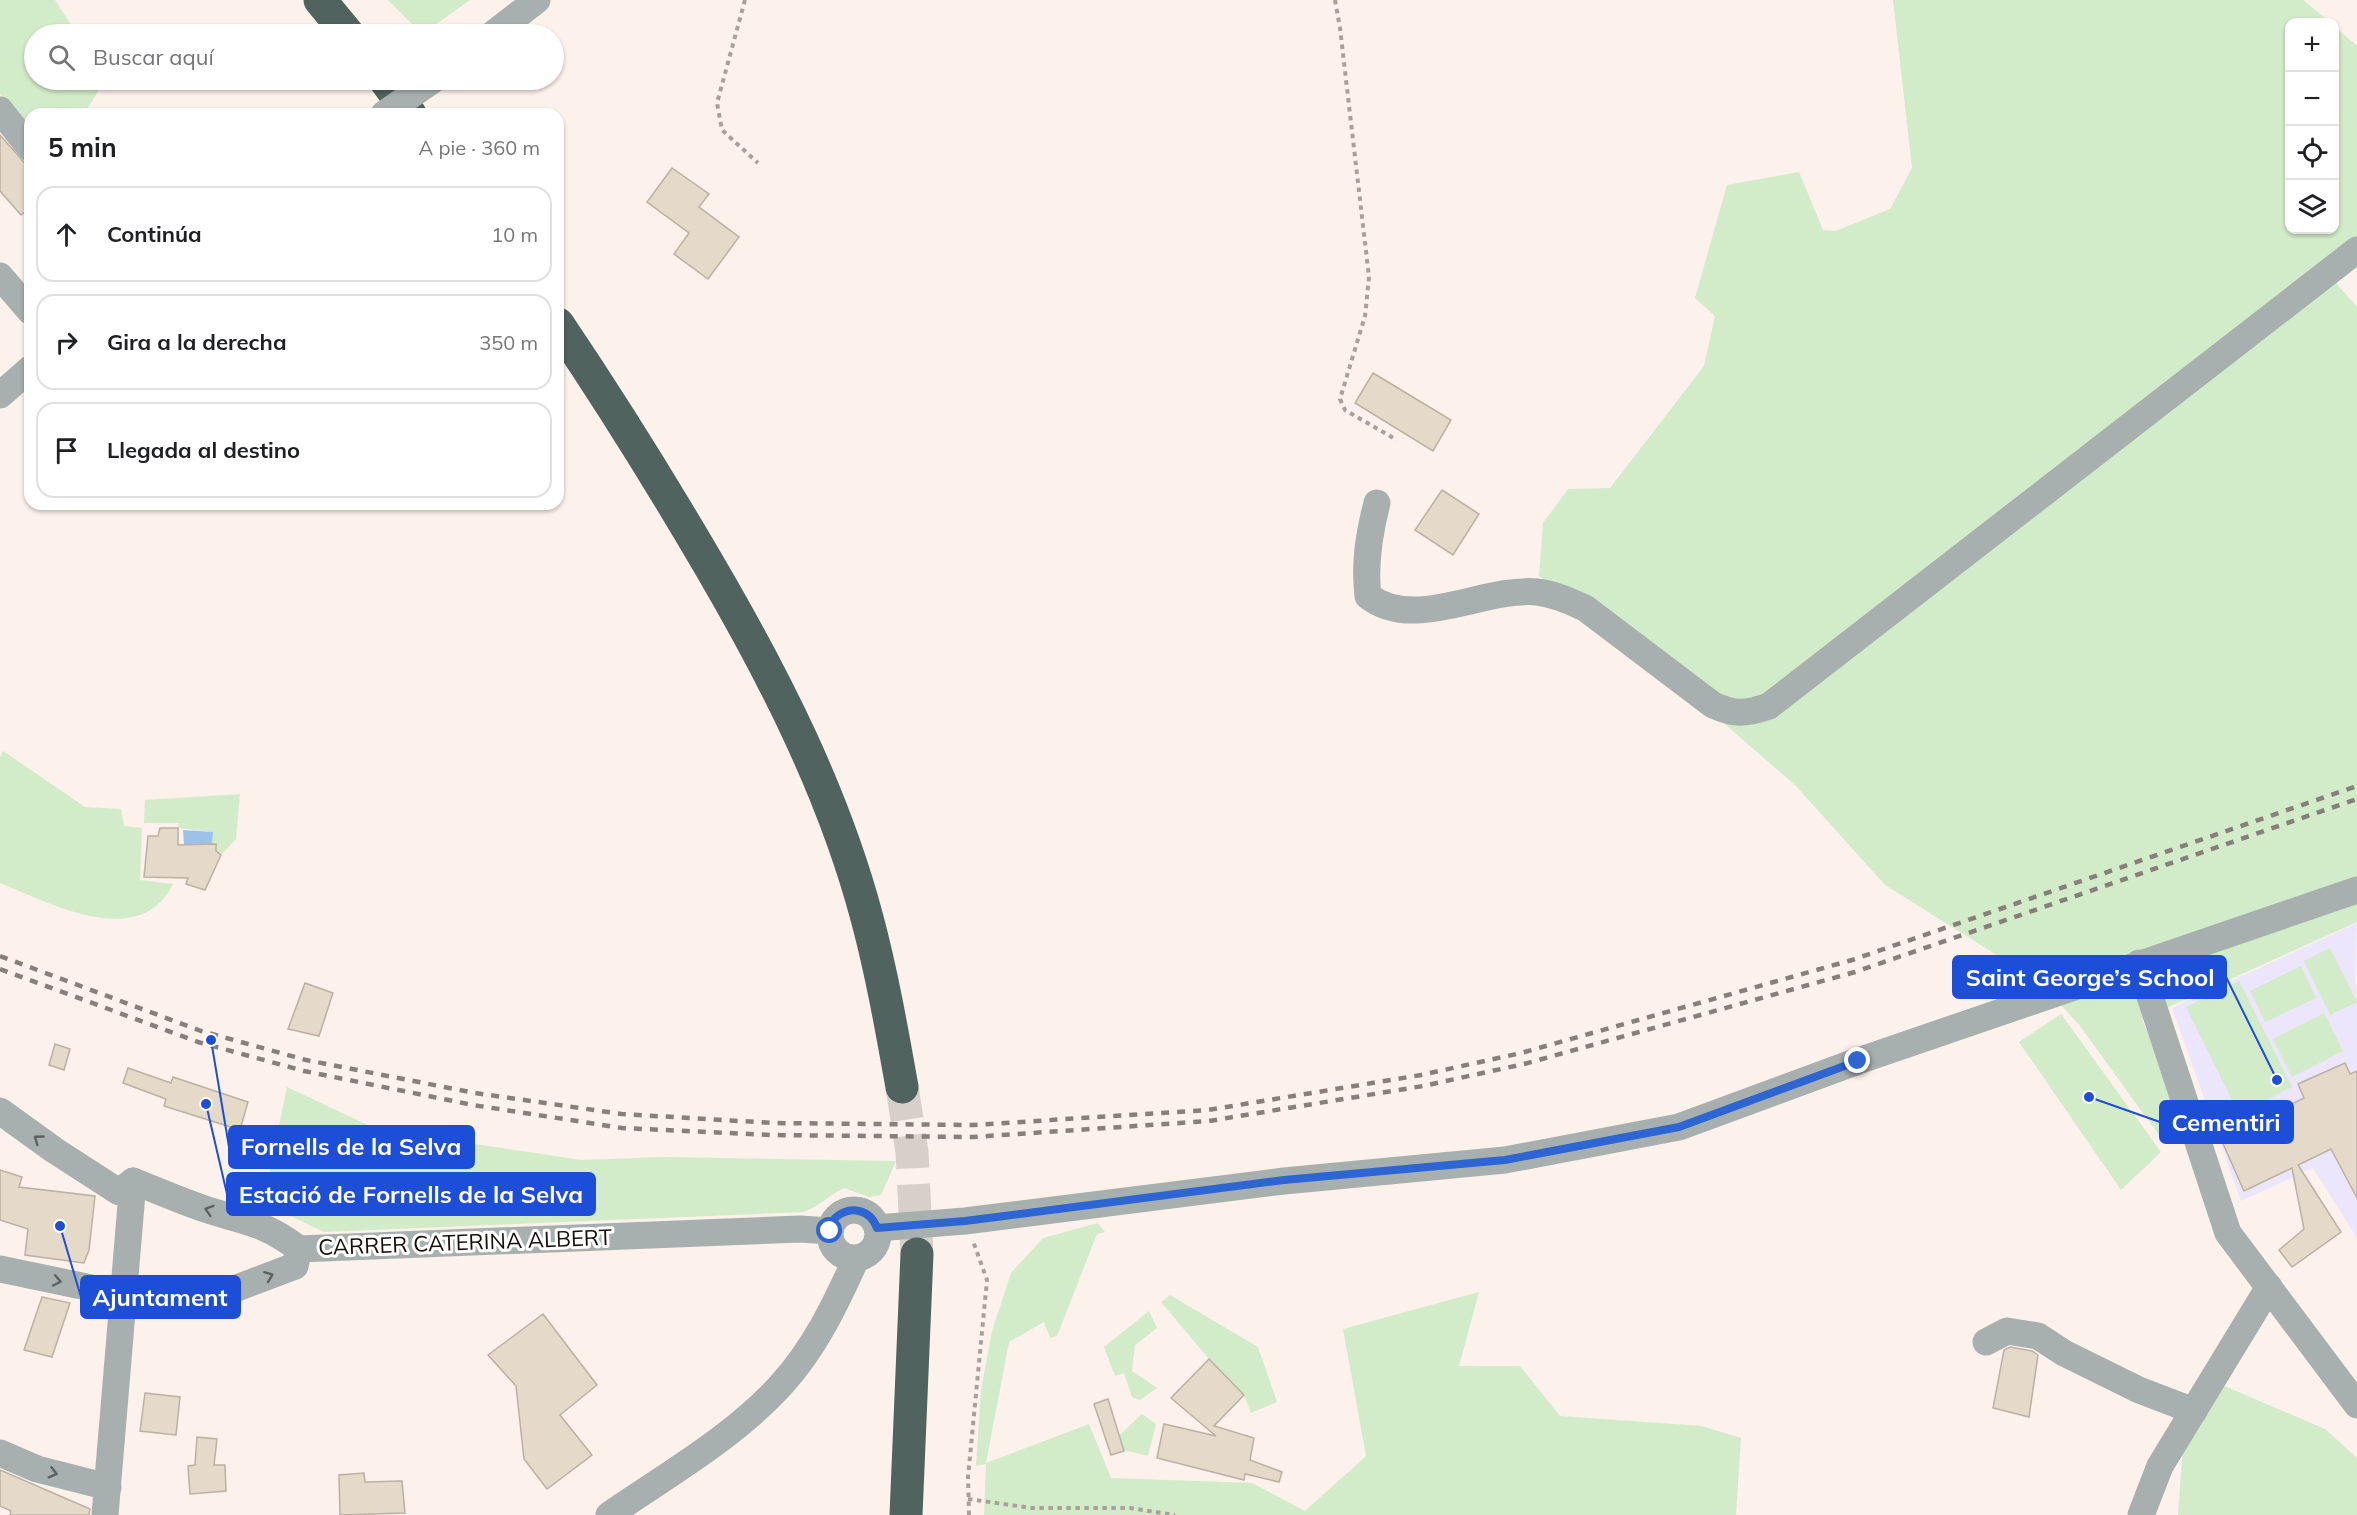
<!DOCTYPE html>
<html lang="es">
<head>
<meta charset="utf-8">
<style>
	:root { --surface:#fff; --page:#f2f2f2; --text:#202124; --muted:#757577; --line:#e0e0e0 }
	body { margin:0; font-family:Mulish,sans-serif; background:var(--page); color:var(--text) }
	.controls { position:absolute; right:18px; top:18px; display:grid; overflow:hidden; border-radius:12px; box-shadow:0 2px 4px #0004 }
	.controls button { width:54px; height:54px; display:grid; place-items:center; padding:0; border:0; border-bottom:2px solid var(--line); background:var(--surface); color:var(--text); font:30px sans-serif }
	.stop { position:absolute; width:18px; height:18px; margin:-14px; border:4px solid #2d65d3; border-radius:50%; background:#fff }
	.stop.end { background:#2d65d3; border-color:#fff; box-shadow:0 2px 6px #0008 }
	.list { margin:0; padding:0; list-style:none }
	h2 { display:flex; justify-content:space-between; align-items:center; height:78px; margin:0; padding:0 24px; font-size:26px }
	h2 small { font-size:20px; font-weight:400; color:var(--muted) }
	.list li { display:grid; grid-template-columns:39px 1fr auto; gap:18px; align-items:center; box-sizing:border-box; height:96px; margin:0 12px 12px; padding:0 12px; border:2px solid var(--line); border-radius:18px }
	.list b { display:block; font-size:22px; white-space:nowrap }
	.list em { font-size:20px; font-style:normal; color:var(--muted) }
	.icon { flex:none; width:33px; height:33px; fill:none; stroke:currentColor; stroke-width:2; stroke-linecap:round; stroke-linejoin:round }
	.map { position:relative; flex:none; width:2357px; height:1515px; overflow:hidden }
	.search { position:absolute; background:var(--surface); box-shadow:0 2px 4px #0004; left:24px; top:24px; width:540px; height:66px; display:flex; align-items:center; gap:15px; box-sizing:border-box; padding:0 21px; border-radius:33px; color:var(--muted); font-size:22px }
	.panel { position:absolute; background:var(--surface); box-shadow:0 2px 4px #0004; left:24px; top:108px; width:540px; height:402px; border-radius:18px }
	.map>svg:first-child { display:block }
	.education { fill:#ebe6fc }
	.green { fill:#d2ebc8 }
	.water { fill:#9cc2eb }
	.building { fill:#e5d9ca; stroke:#bcb0a2; stroke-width:1.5 }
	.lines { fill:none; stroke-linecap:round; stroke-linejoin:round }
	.highway-tunnel { stroke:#d9cfca; stroke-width:33; stroke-dasharray:33 16; stroke-linecap:butt }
	.path { stroke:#a9a09b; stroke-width:4; stroke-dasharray:4.5 4.5; stroke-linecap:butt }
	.minor { stroke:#a7b0ae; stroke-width:27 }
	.highway { stroke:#50635f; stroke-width:33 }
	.rail { stroke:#877f7a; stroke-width:4.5; stroke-dasharray:8 8; stroke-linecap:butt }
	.minor-bridge { stroke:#a7b0ae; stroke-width:27 }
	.oneway { stroke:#5e605d }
	.route { stroke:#2d65d3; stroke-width:8 }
	.labels { text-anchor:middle; stroke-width:6; stroke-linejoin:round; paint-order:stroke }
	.street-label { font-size:22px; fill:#150f0c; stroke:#fff }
	.leader { fill:none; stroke:#1d4ed8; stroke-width:2 }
	.callout-dot { fill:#1d4ed8; stroke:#fff; stroke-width:2 }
	.callout { fill:#1d4ed8; stroke:#1d4ed8; stroke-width:2 }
	.callout-label { font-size:24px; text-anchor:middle; font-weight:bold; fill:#fff }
</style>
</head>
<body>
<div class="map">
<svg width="2357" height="1515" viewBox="0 0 2357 1515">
	<rect width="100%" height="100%" fill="#fcf1eb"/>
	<path class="education" d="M2357 923 2355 981 2357 996V1238L2313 1168 2241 1201 2172 1008Z"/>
	<g class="green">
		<path d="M0 0H55L77 34H34V80H105L84 114H30V130L0 94Z"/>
		<path d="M388 0H470L422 34Z"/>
		<path d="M1893 0H2303L2330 22H2290V230H2334L2335 27 2357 46V257L2336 283 2357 307V922L2142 1019 2181 1119 2161 1138 2080 1026 2041 983 1885 885 1796 786 1657 665 1539 576 1543 523 1568 489 1610 488 1704 366 1715 316 1695 298 1727 185 1799 172 1823 230 1836 231 1890 209 1912 168Z"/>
		<path d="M3 751 85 807 121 809 124 826 142 828 140 880 173 884C139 952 50 903 0 883V757Z"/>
		<path d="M240 794 236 839 221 855 216 851 215 844H212V832L178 828 179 823H144L145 800Z"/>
		<path d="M2330 948 2357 1002 2330 1015 2304 961Z"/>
		<path d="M2301 966 2316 998 2265 1022 2250 991Z"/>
		<path d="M2239 981 2292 1087 2239 1114 2186 1007Z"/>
		<path d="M2324 1013 2343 1051 2292 1077 2273 1039Z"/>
		<path d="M2061 1014 2161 1152 2121 1190 2019 1042Z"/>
		<path d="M287 1087 376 1129 581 1160 665 1157 896 1161 881 1195 869 1197 844 1188C829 1195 819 1207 803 1212L324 1232 263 1203Z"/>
		<path d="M1098 1223 1105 1232 1097 1234 1057 1336 1050 1338 1044 1322 1009 1342 986 1463 1089 1424 1111 1478 1252 1483 1305 1511 1366 1456 1343 1329 1479 1292 1459 1366H1520L1560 1416 1702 1426 1741 1438 1736 1515H984L986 1464 976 1466 981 1390 992 1331 1011 1273 1043 1238Z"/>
		<path d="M1170 1295 1258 1347 1277 1402 1251 1413 1244 1395 1209 1359 1161 1302Z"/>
		<path d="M1149 1311 1157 1328 1135 1345 1132 1371 1157 1388 1140 1400 1132 1397 1124 1373 1115 1376 1104 1347Z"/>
		<path d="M2222 1385 2325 1429 2357 1458V1515H2178L2184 1432Z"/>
		<path d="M1142 1414 1156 1424 1148 1456 1108 1446Z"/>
	</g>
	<path class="water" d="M183 830 213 832 212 844H184Z"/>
	<g class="building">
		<path d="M0 135 30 169V208L21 215 0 191Z"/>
		<path d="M672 168 709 194 699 207 739 237 708 279 674 254 689 233 647 202Z"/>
		<path d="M1373 373 1451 420 1433 451 1355 403Z"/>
		<path d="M1442 490 1479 514 1453 555 1415 530Z"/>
		<path d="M160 828H178V845L216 844V851L221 855 205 890 186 884 188 878 144 877 148 836H158Z"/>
		<path d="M305 983 333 993 319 1036 288 1029Z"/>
		<path d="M55 1044 70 1049 64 1070 49 1065Z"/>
		<path d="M2345 1063 2350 1074 2357 1071V1198L2331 1149 2298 1165 2341 1232 2292 1267 2279 1250 2304 1229 2292 1168 2244 1191 2221 1139 2304 1098 2298 1084Z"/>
		<path d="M128 1068 171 1083 173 1077 248 1102 240 1130 164 1106 166 1099 123 1083Z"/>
		<path d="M0 1170 22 1177 19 1187 95 1196 89 1250 84 1263 25 1255 28 1229 0 1220Z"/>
		<path d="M42 1297 70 1303 52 1357 24 1350Z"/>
		<path d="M543 1314 597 1385 560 1415 592 1455 547 1489 524 1459 516 1386 488 1355Z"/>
		<path d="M2010 1347 2032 1351 2038 1355 2029 1417 1993 1408 2004 1350Z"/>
		<path d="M1209 1359 1244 1395 1214 1426 1254 1438 1250 1460 1282 1472 1279 1482 1245 1474 1244 1480 1157 1458 1164 1424 1216 1436 1171 1398Z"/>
		<path d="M145 1393 180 1397 176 1435 140 1431Z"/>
		<path d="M1108 1399 1124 1451 1111 1455 1094 1404Z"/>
		<path d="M197 1437 217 1439 214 1465H225L226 1491 190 1494 188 1466 195 1465Z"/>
		<path d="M0 1470 90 1509 89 1515H10L11 1511 0 1506Z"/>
		<path d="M364 1473 365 1482 402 1481 405 1513 340 1515 339 1475Z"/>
	</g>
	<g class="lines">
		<path class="highway-tunnel" d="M902 1087 912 1152 917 1254"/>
		<g class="path">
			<path d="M745 0 717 103 722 130 758 163"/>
			<path d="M1335 0 1340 28 1369 277 1365 316 1340 399 1345 410 1397 440"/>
			<path d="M968 1499 1032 1508H1130L1175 1515"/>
			<path d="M969 1515 968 1477 987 1280 973 1241"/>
		</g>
		<g class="minor">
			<path d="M493 34 537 0"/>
			<path d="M0 110 30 148"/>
			<path d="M0 276 30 311"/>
			<path d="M0 395 30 369"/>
			<path d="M1377 503C1369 534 1364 564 1368 596 1414 632 1483 587 1537 592 1554 594 1569 601 1585 608L1713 705C1735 715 1746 714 1769 706L2357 250"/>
			<path d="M2139 963 2228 1233 2357 1405"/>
			<path d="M0 1111 54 1150 119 1192 133 1181C156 1190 179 1200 202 1208 243 1222 263 1221 299 1249L800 1229 830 1231"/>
			<circle cx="854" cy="1234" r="24"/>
			<path d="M877 1228 965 1221 1284 1181 1505 1160 1679 1127 1858 1061 2357 890"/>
			<path d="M0 1269 125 1295 159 1298 234 1289 295 1266 299 1249"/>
			<path d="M1986 1342 2007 1331 2038 1336 2064 1353 2139 1390 2194 1411"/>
			<path d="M0 1453 37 1469 108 1487"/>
			<path d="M105 1515 133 1181"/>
			<path d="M609 1515C667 1475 734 1437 781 1385 815 1348 836 1303 856 1259"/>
			<path d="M2141 1515 2160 1466 2269 1287"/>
		</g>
		<g class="highway">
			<path d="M320 0 348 34"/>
			<path d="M385 80 410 114"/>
			<path d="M558 324C612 404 663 486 712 570 776 680 834 794 867 918 882 974 892 1031 902 1087"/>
			<path d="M906 1515 917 1254"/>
		</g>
		<g class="rail">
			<path d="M0 956 201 1031 306 1060 475 1093 622 1114 773 1123 973 1125 1208 1110 1421 1075 1521 1053 1852 960 2357 786"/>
			<path d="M0 969 198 1042 304 1071 473 1105 622 1128 772 1135 973 1137 1209 1121 1423 1086 1524 1064 1855 972 2357 799"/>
		</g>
		<path class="minor-bridge" d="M384 114 433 80"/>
	</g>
	<defs><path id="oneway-chevron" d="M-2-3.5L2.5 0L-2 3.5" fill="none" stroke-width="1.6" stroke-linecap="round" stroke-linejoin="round" transform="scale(1.5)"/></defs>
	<g class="oneway">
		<use href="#oneway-chevron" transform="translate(38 1139) rotate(-144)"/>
		<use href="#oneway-chevron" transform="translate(209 1210) rotate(-163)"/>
		<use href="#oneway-chevron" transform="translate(269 1276) rotate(-21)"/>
		<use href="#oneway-chevron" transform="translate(57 1281) rotate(12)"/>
		<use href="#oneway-chevron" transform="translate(53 1473) rotate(15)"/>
	</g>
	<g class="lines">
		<path class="route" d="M830 1231 835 1218C850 1205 870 1209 877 1228L965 1221 1284 1180 1505 1160 1679 1127 1858 1061"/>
	</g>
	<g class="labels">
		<g class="street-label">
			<text transform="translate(465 1242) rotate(-2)" y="8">CARRER CATERINA ALBERT</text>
		</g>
	</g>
	<path class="leader" d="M2277 1080L2226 977M2089 1097L2160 1122M211 1040L229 1147M206 1104L227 1194M60 1226L81 1297"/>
	<g class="callout-dot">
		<circle cx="2277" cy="1080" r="6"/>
		<circle cx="2089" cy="1097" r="6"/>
		<circle cx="211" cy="1040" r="6"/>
		<circle cx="206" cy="1104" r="6"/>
		<circle cx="60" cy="1226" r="6"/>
	</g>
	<g class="callout">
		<rect x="1953" y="956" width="273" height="42" rx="6"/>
		<rect x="2160" y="1101" width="133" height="42" rx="6"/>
		<rect x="229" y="1126" width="245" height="42" rx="6"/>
		<rect x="227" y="1173" width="368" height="42" rx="6"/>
		<rect x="81" y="1276" width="159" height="42" rx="6"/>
	</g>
	<g class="callout-label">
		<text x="2090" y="986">Saint George’s School</text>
		<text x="2226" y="1131">Cementiri</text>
		<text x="351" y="1155">Fornells de la Selva</text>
		<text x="411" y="1203">Estació de Fornells de la Selva</text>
		<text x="160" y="1306">Ajuntament</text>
	</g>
</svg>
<div class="controls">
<button>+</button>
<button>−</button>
<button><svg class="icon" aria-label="locate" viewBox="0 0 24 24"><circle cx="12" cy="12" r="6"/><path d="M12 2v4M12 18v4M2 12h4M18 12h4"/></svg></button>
<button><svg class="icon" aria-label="layers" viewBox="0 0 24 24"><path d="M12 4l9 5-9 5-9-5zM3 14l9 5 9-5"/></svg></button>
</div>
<div class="stop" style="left:830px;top:1231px"></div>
<div class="stop end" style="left:1858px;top:1061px"></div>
<div class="search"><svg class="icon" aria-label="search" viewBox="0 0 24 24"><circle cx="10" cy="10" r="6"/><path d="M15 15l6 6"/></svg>Buscar aquí</div>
<section class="panel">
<h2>5 min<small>A pie · 360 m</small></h2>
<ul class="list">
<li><svg class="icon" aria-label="ahead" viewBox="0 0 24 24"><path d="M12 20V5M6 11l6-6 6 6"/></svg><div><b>Continúa</b></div><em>10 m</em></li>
<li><svg class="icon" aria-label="right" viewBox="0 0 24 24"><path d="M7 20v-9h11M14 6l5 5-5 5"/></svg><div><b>Gira a la derecha</b></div><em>350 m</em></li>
<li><svg class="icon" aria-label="arrive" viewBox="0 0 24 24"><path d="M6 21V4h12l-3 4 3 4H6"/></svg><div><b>Llegada al destino</b></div></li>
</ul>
</section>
</div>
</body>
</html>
